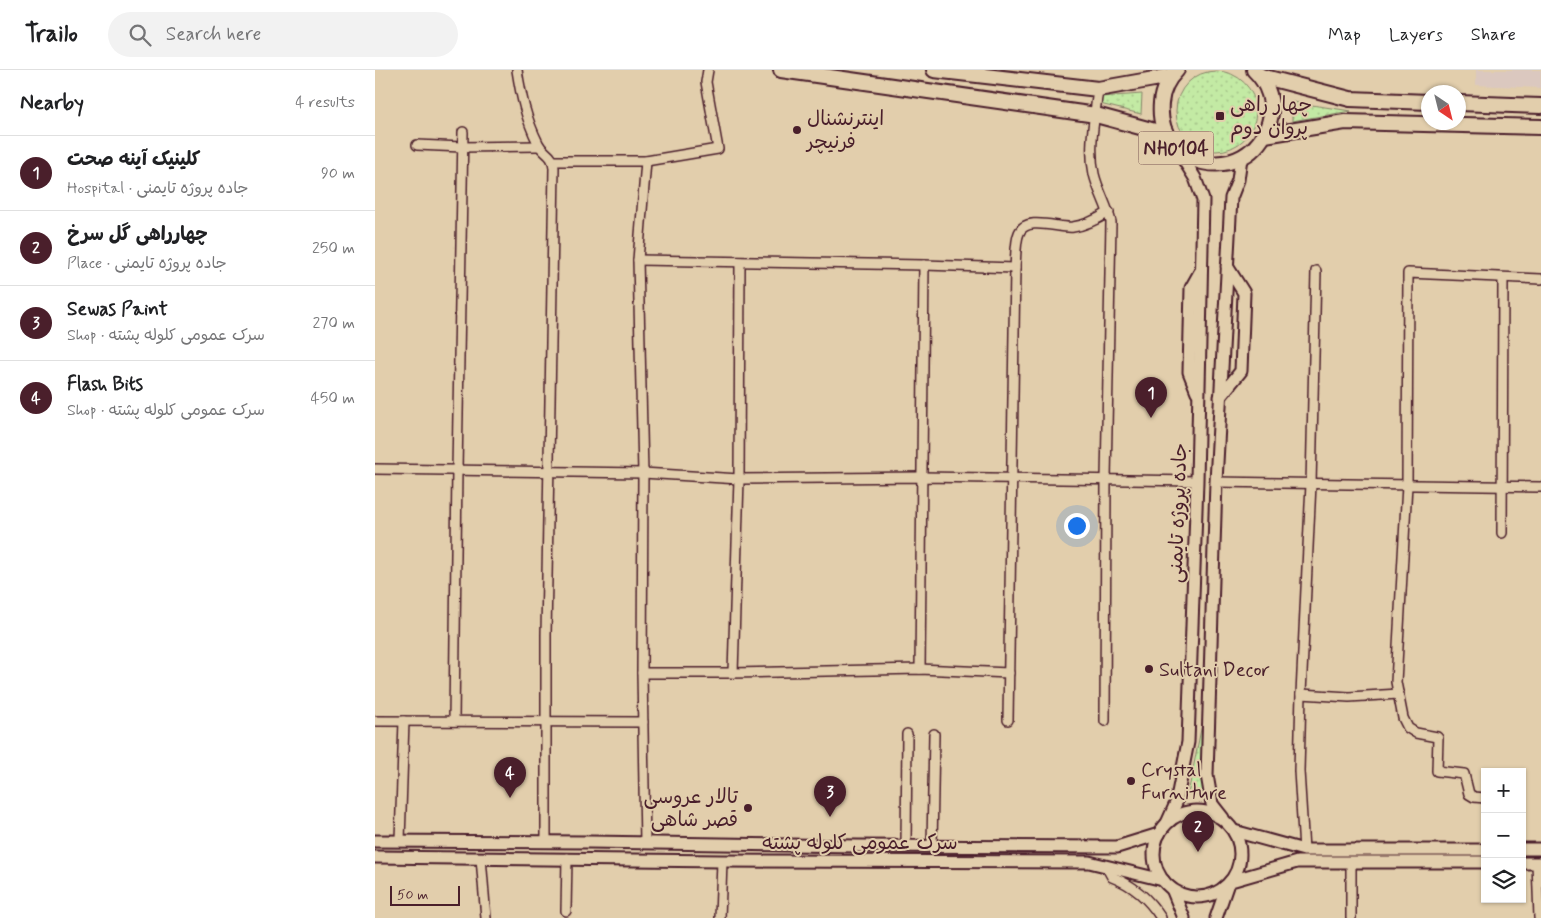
<!DOCTYPE html>
<html lang="en">
<head>
<meta charset="utf-8">
<style>
	:root { --surface:#fff; --page:#f2f2f2; --text:#202124; --muted:#757577; --line:#e0e0e0; --accent:#4a1f2b }
	body { margin:0; font-family:Mynerve,"Playpen Sans Arabic",sans-serif; background:var(--page); color:var(--text) }
	.controls { position:absolute; right:15px; bottom:15px; display:grid; overflow:hidden; border-radius:0px; box-shadow:0 1px 4px #0004 }
	.controls button { width:45px; height:45px; display:grid; place-items:center; padding:0; border:0; border-bottom:1px solid var(--line); background:var(--surface); color:var(--text); font:25px sans-serif }
	.compass { position:absolute; left:1046px; top:15px; width:45px; height:45px; border-radius:50%; background:var(--surface); box-shadow:0 1px 4px #0004; rotate:145deg }
	.scale { position:absolute; left:15px; bottom:12px; width:70px; box-sizing:border-box; padding-left:5px; border:2px solid #4a1f2b; border-top:0; font-size:14px; line-height:18px; white-space:nowrap; color:#4a1f2b; -webkit-text-stroke:4px #e2ceac; paint-order:stroke }
	.you { position:absolute; left:701px; top:455px; width:18px; height:18px; margin:-12px; border:4px solid #fff; border-radius:50%; background:#1a73e8; box-shadow:0 0 0 8px #1a73e833 }
	.badge { display:grid; place-items:center; width:32px; height:32px; border-radius:50%; background:var(--accent); color:#fff; font-size:16px; font-weight:700 }
	.pin { position:absolute; translate:-50% -41px; filter:drop-shadow(0 1px 2px #0008) }
	.pin::after { content:''; position:absolute; top:26px; width:18px; height:15px; background:inherit; clip-path:polygon(0 0,100% 0,50% 100%) }
	.list { margin:0; padding:0; list-style:none }
	h2 { display:flex; justify-content:space-between; align-items:center; height:65px; margin:0; padding:0 20px; font-size:21px }
	h2 small { font-size:16px; font-weight:400; color:var(--muted) }
	.list li { display:grid; grid-template-columns:32px 1fr auto; gap:15px; align-items:center; box-sizing:border-box; height:75px; padding:0 20px; border-top:1px solid var(--line) }
	.list b { display:block; font-size:19px; white-space:nowrap }
	.list p { margin:0; font-size:16px; white-space:nowrap; color:var(--muted) }
	.list em { font-size:16px; font-style:normal; color:var(--muted) }
	.icon { flex:none; width:28px; height:28px; fill:none; stroke:currentColor; stroke-width:2; stroke-linecap:round; stroke-linejoin:round }
	.map { position:relative; flex:none; width:1166px; height:848px; overflow:hidden }
	header { display:flex; align-items:center; gap:30px; box-sizing:border-box; height:70px; padding:0 25px; background:var(--surface); border-bottom:1px solid var(--line) }
	header strong { font-size:24px }
	nav { display:flex; gap:28px; margin-inline-start:auto; font-size:18px }
	.search { width:350px; height:45px; background:var(--page); display:flex; align-items:center; gap:12px; box-sizing:border-box; padding:0 18px; border-radius:28px; color:var(--muted); font-size:19px }
	main { display:flex }
	aside { flex:1; background:var(--surface) }
	.map>svg:first-child { display:block }
	.built { fill:#dbc8bf }
	.grass { fill:url(#grass-dots); stroke:#868468 }
	.lines { fill:none; stroke-linecap:round; stroke-linejoin:round }
	.minor-casing { stroke:#4a1f2b; stroke-width:12 }
	.major-casing { stroke:#4a1f2b; stroke-width:15 }
	.highway-casing { stroke:#4a1f2b; stroke-width:18 }
	.minor { stroke:#e2ceac; stroke-width:9 }
	.major { stroke:#e2ceac; stroke-width:11 }
	.highway { stroke:#e2ceac; stroke-width:14 }
	.poi-dot { fill:#4a1f2b; stroke:#e2ceac; stroke-width:2 }
	.labels { text-anchor:middle; stroke-width:4; stroke-linejoin:round; paint-order:stroke }
	.shield { fill:#e2ceac; stroke:#785452; stroke-width:1 }
	.shield-label { font-size:19px; font-weight:bold; fill:#4a1f2b }
	.poi-label { font-size:20px; fill:#4a1f2b; stroke:#e2ceac; text-anchor:start }
	.street-label { font-size:20px; fill:#4a1f2b; stroke:#e2ceac }
</style>
</head>
<body>
<header>
<strong>Trailo</strong>
<div class="search"><svg class="icon" aria-label="search" viewBox="0 0 24 24"><circle cx="10" cy="10" r="6"/><path d="M15 15l6 6"/></svg>Search here</div>
<nav><a>Map</a><a>Layers</a><a>Share</a></nav>
</header>
<main>
<aside>
<h2>Nearby<small>4 results</small></h2>
<ul class="list">
<li><span class="badge">1</span><div><b>کلینیک آینه صحت</b><p>Hospital · جاده پروژه تایمنی</p></div><em>90 m</em></li>
<li><span class="badge">2</span><div><b>چهارراهی گل سرخ</b><p>Place · جاده پروژه تایمنی</p></div><em>250 m</em></li>
<li><span class="badge">3</span><div><b>Sewas Paint</b><p>Shop · سرک عمومی کلوله پشته</p></div><em>270 m</em></li>
<li><span class="badge">4</span><div><b>Flash Bits</b><p>Shop · سرک عمومی کلوله پشته</p></div><em>450 m</em></li>
</ul>
</aside>
<div class="map">
<svg width="1166" height="848" viewBox="0 0 1166 848">
	<defs>
		<pattern id="grass-dots" width="8" height="8" patternUnits="userSpaceOnUse" patternTransform="scale(1.25)"><rect width="8" height="8" fill="#c3eaa4"/><path d="M2 2h.1M6 6h.1" fill="none" stroke="#a9c88d" stroke-width="1.8" stroke-linecap="round"/></pattern>
	</defs>
	<rect width="100%" height="100%" fill="#e2ceac"/>
	<filter id="ink" filterUnits="userSpaceOnUse"><feTurbulence type="fractalNoise" baseFrequency=".02" numOctaves="2"/><feDisplacementMap in="SourceGraphic" scale="10" xChannelSelector="R" yChannelSelector="G"/><feConvolveMatrix kernelMatrix="1 2 1 2 8 2 1 2 1" color-interpolation-filters="sRGB"/></filter>
	<g filter="url(#ink)">
		<path class="built" d="M1101 0H1166V18L1101 15Z"/>
		<g class="grass">
			<circle cx="841" cy="41" r="40"/>
			<path d="M767 24 766 44 725 34V27Z"/>
			<path d="M917 32 976 41 917 51Z"/>
			<path d="M827 654 830 725 813 724Z"/>
		</g>
		<g class="lines">
			<g class="minor-casing">
				<g id="minor">
					<path d="M142 0C146 26 151 49 163 73 168 84 178 83 179 98L171 565V771"/>
					<path d="M723 19C720 47 713 76 719 104 723 121 732 135 736 152L731 409 730 651"/>
					<path d="M42 75 87 77 164 76"/>
					<path d="M179 91H271L343 79 331 12 333 0"/>
					<path d="M263 190 549 195 640 198"/>
					<path d="M0 399 268 403 364 409 546 407 822 411"/>
					<path d="M841 412 1166 417"/>
					<path d="M1127 463 1128 208"/>
					<path d="M545 599 549 195"/>
					<path d="M267 603H358L545 599 634 603"/>
					<path d="M358 603 364 409 365 192"/>
					<path d="M926 624 974 627 1024 624"/>
					<path d="M633 650 640 198C641 189 640 172 644 163 651 145 685 159 698 157 712 155 723 149 734 142"/>
					<path d="M0 651 268 652"/>
					<path d="M79 651 82 400 88 62"/>
					<path d="M1110 728 1099 727 1094 724 1089 704 1062 701 1063 668 1062 667 1041 663 1033 658 1028 648 1021 612 1032 415 1033 203 1166 209"/>
					<path d="M25 770 29 651"/>
					<path d="M270 773 267 603 268 403 263 190 271 91"/>
					<path d="M531 776 532 664"/>
					<path d="M557 776 559 664"/>
					<path d="M929 780 924 701 926 624 936 414 941 201"/>
					<path d="M106 788 111 848"/>
					<path d="M1162 793 1164 848"/>
					<path d="M731 796 737 807C758 815 774 829 786 848"/>
					<path d="M191 841 192 788"/>
					<path d="M345 848 347 791"/>
					<path d="M976 848V792"/>
				</g>
			</g>
			<g class="major-casing">
				<g id="major">
					<path d="M822 322 814 302 816 218 825 202"/>
					<path d="M845 327 866 301 869 223 852 196"/>
					<circle cx="822" cy="784" r="43"/>
					<path d="M848 748 837 734 832 705 841 412 856 128 863 110 866 88"/>
					<path d="M792 753 801 733 813 672 822 411 828 130 820 108 802 79"/>
					<path d="M859 761 929 780H1110"/>
					<path d="M0 771 215 772 483 776 742 777 784 764"/>
					<path d="M1147 779H1166"/>
					<path d="M0 787 347 791 714 792 788 810"/>
					<path d="M1147 793H1166"/>
					<path d="M856 811 922 792H1110"/>
					<path d="M797 819 809 848"/>
					<path d="M841 848 852 816"/>
				</g>
			</g>
			<g class="highway-casing">
				<g id="highway">
					<path d="M406 0 721 45 791 64"/>
					<path d="M559 0 723 19 796 6"/>
					<path d="M802 0C793 9 787 21 786 33 780 100 873 118 894 53 900 34 893 13 879 0"/>
					<path d="M886 6 975 29 1054 32"/>
					<path d="M1084 33 1166 36"/>
					<path d="M890 65 970 52 1166 57"/>
				</g>
			</g>
			<use href="#minor" class="minor"/>
			<use href="#major" class="major"/>
			<use href="#highway" class="highway"/>
		</g>
	</g>
	<g class="poi-dot">
		<rect x="840" y="41" width="10" height="10" rx="2.5"/>
		<circle cx="422" cy="60" r="5"/>
		<circle cx="774" cy="599" r="5"/>
		<circle cx="756" cy="711" r="5"/>
		<circle cx="373" cy="738" r="5"/>
	</g>
	<g class="labels">
		<rect class="shield" x="763.5" y="61.5" width="75" height="33" rx="4"/>
		<g class="shield-label">
			<text x="801" y="85">NH0104</text>
		</g>
		<g class="poi-label">
			<text x="855" y="41">چهار راهی<tspan x="855" dy="23">پروان دوم</tspan></text>
			<text x="432" y="55">اینترنشنال<tspan x="432" dy="23">فرنیچر</tspan></text>
			<text x="784" y="606">Sultani Decor</text>
			<text x="766" y="706">Crystal<tspan x="766" dy="23">Furniture</tspan></text>
			<text x="363" y="733" text-anchor="end">تالار عروسی<tspan x="363" dy="23">قصر شاهی</tspan></text>
		</g>
		<g class="street-label">
			<text transform="translate(802 443) rotate(-88)" y="7">جاده پروژه تایمنی</text>
			<text x="485" y="779">سرک عمومی کلوله پشته</text>
		</g>
	</g>
</svg>
<div class="controls">
<button>+</button>
<button>−</button>
<button><svg class="icon" aria-label="layers" viewBox="0 0 24 24"><path d="M12 4l9 5-9 5-9-5zM3 14l9 5 9-5"/></svg></button>
</div>
<svg class="compass" viewBox="-18 -18 36 36"><path d="M0-13l5 13h-10z" fill="#e53935"/><path d="M0 13l5-13h-10z" fill="#757577"/></svg>
<div class="scale">50 m</div>
<div class="you"></div>
<div class="pin badge" style="left:776px;top:348px">1</div>
<div class="pin badge" style="left:823px;top:782px">2</div>
<div class="pin badge" style="left:455px;top:747px">3</div>
<div class="pin badge" style="left:135px;top:728px">4</div>
</div>
</main>
</body>
</html>
